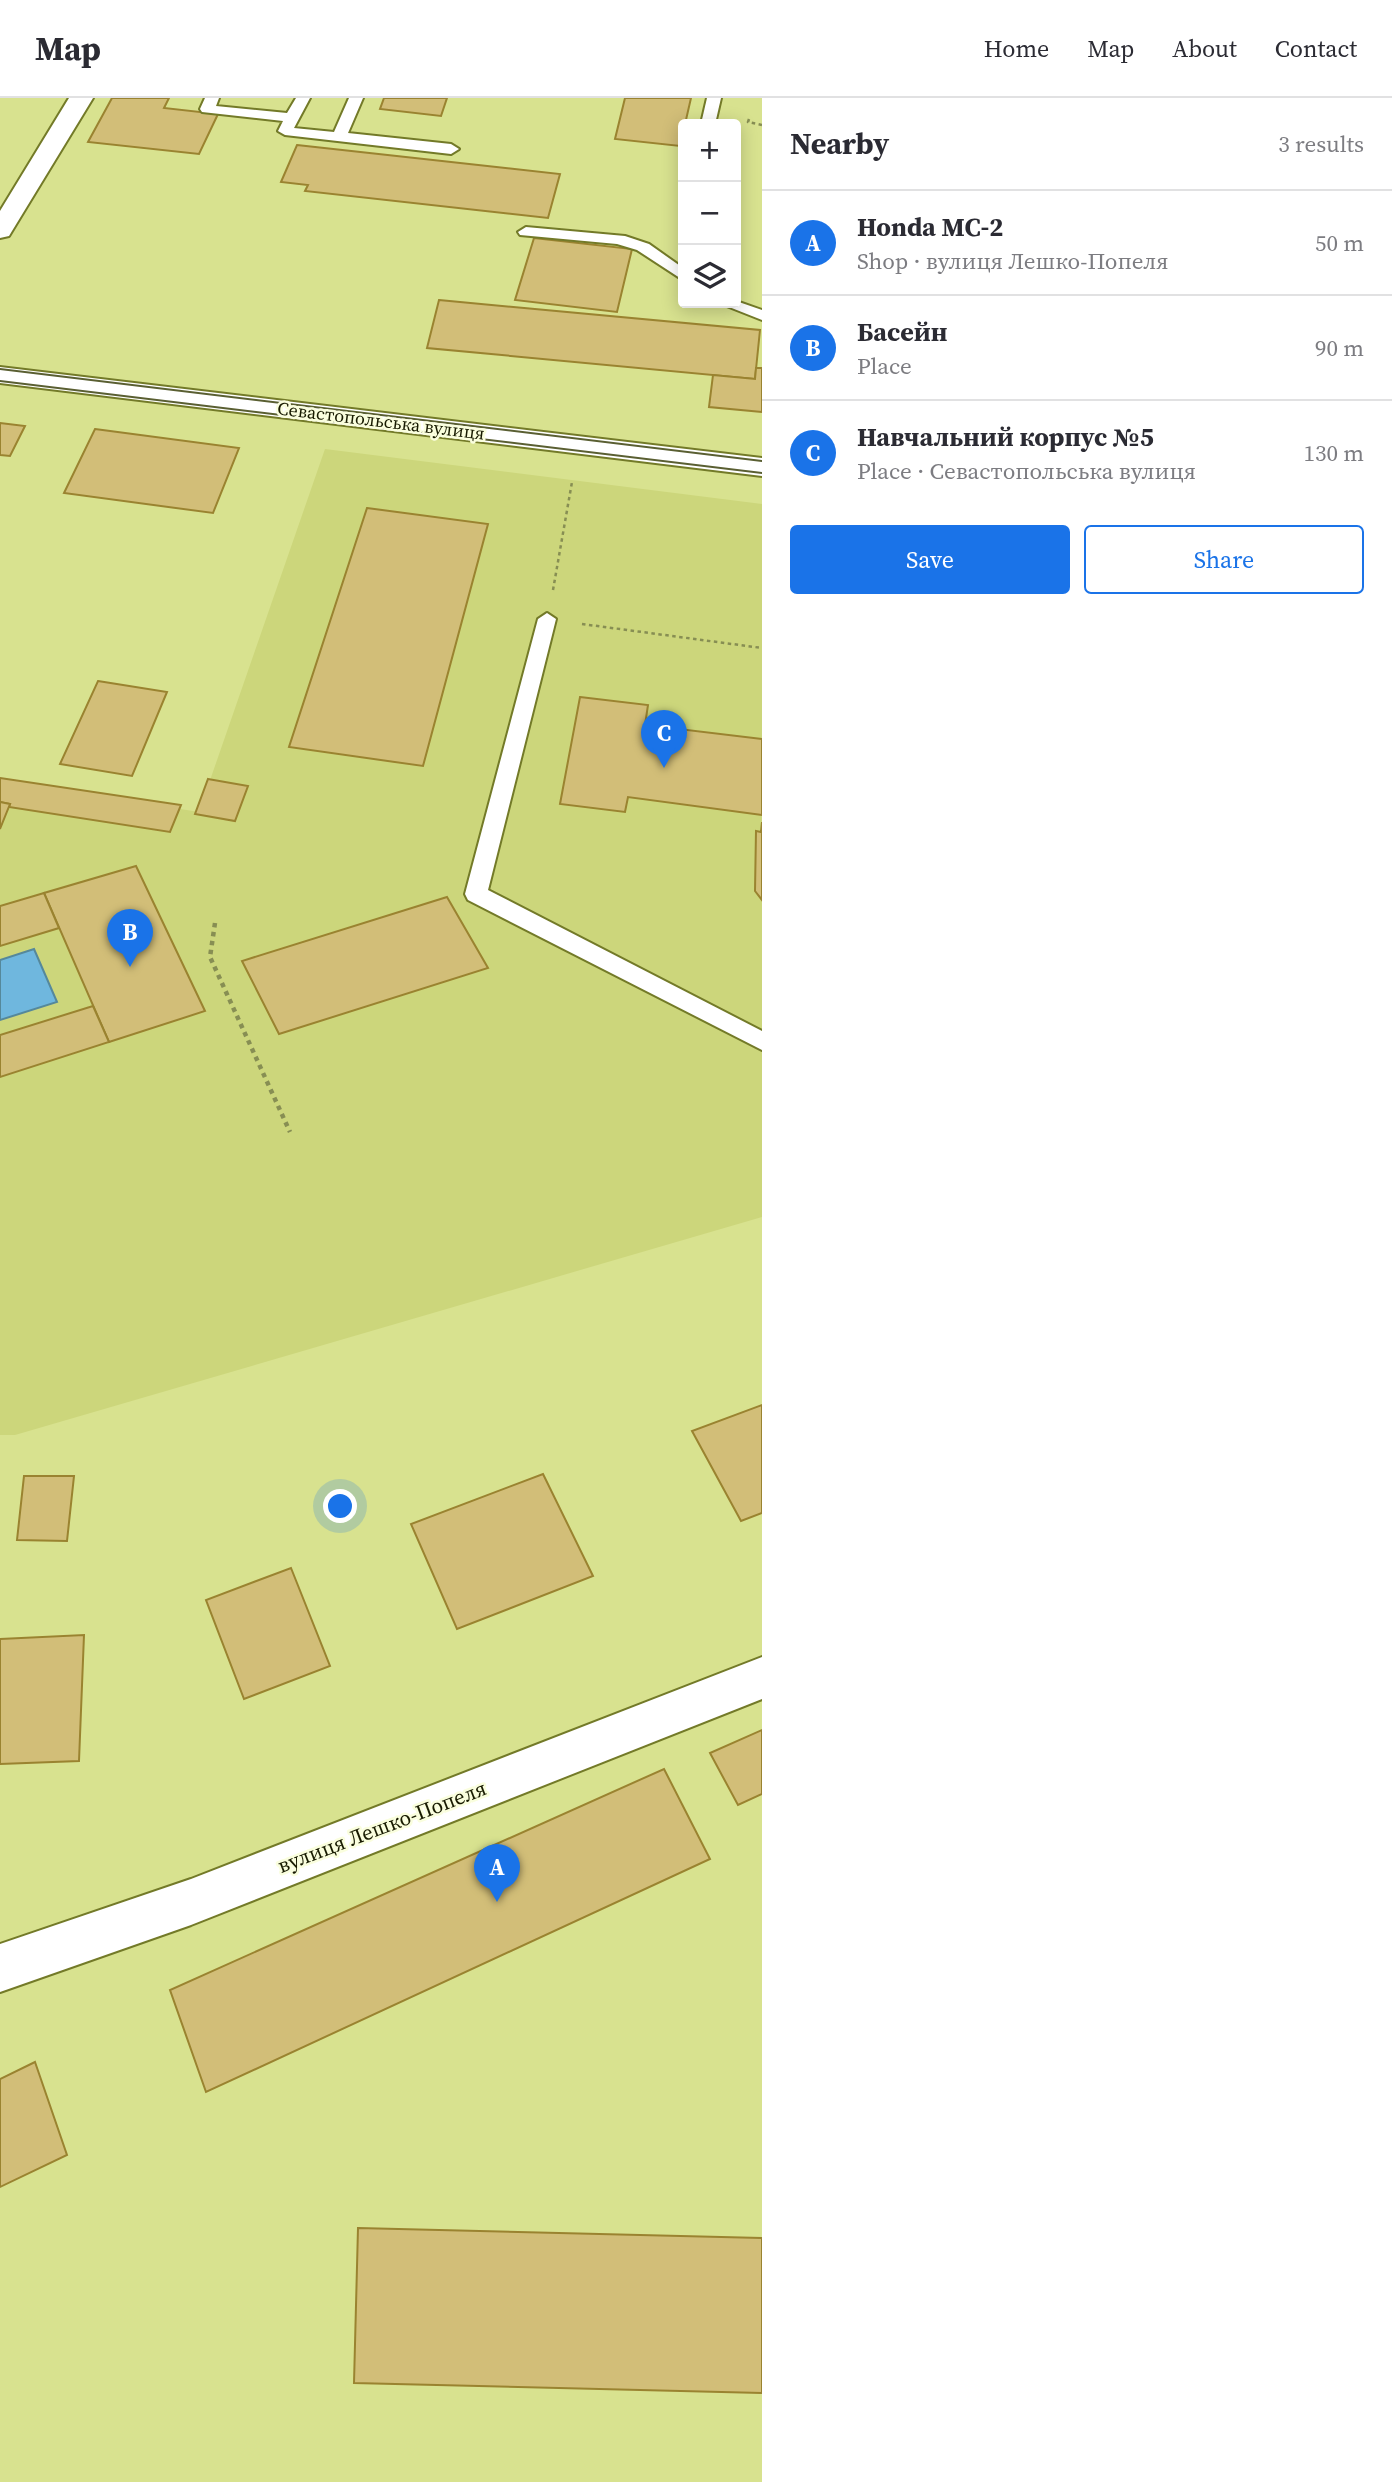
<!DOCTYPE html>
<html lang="en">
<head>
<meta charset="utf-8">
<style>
	:root { --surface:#fff; --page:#f2f2f3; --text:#2b2b33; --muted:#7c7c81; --line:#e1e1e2; --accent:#1a73e8 }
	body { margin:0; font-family:"Source Serif 4",serif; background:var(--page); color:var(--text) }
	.controls { position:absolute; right:21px; top:21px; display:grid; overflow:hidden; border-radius:7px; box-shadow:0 4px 18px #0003 }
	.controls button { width:63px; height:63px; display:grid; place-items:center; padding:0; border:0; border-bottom:2px solid var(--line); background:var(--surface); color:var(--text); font:35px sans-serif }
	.you { position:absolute; left:341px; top:1409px; width:24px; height:24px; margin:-18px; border:5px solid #fff; border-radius:50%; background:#1a73e8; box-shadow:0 0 0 10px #1a73e833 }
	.badge { display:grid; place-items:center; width:46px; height:46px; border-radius:50%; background:var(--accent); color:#fff; font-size:23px; font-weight:700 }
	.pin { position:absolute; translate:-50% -58px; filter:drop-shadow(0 2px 4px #0008) }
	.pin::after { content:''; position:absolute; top:37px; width:24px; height:21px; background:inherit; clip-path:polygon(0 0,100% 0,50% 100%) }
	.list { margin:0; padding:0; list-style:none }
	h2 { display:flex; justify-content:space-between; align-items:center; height:91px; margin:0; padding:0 28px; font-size:30px }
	h2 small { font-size:23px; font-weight:400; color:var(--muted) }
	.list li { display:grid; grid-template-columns:46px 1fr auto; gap:21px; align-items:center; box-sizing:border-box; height:105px; padding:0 28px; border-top:2px solid var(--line) }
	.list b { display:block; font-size:26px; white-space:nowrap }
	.list p { margin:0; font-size:23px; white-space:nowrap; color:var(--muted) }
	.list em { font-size:23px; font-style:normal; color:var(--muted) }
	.actions { display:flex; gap:14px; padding:21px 28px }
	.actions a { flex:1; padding:16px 0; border:2px solid var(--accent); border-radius:7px; text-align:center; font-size:24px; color:var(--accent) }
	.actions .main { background:var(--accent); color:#fff }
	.icon { flex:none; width:38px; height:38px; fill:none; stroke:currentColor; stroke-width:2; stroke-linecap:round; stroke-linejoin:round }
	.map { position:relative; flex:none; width:762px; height:2384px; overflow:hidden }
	header { display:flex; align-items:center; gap:42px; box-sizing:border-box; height:98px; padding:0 35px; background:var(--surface); border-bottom:2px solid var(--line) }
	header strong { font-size:33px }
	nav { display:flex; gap:38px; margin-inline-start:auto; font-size:24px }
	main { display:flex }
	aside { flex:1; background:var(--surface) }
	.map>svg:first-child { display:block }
	.built { fill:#ccd67b }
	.water { fill:#6fb7de; stroke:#55889b; stroke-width:2 }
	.building { fill:#d2be78; stroke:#9a8330; stroke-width:2 }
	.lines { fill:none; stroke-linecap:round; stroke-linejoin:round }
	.service-casing { stroke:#737a28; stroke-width:4 }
	.minor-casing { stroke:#737a28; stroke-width:4 }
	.secondary-casing { stroke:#737a28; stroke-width:4 }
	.path-far1 { stroke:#878e53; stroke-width:2.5; stroke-dasharray:3.5 3.5; stroke-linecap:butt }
	.path { stroke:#878e53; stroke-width:4.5; stroke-dasharray:4.5 4.5; stroke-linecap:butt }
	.service { fill:#fff; fill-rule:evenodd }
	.minor { fill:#fff; fill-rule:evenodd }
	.secondary { fill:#fff; fill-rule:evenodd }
	.tram { stroke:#5a5f32; stroke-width:2 }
	.labels { text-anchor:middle; stroke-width:5; stroke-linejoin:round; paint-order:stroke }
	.far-street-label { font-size:18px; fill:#171a00; stroke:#fafede }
	.street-label { font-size:21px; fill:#171a00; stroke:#fafede }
</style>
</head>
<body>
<header>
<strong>Map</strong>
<nav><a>Home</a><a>Map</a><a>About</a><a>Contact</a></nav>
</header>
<main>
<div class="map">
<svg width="762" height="2384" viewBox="0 0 762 2384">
	<rect width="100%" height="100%" fill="#d8e28f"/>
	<path class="built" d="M325 351 762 406V1119L15 1337H0V682L199 714Z"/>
	<path class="water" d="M34 851 57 904 0 922V862Z"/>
	<g class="building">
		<path d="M112 0H169L164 10 218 16 199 56 88 44Z"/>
		<path d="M384 0H447L441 18 380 11Z"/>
		<path d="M625 0H691L680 48 615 41Z"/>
		<path d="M297 47 560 76 548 120 305 93 308 87 281 84Z"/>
		<path d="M534 140 632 151 617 214 515 202Z"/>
		<path d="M439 202 760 232 755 281 427 250Z"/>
		<path d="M756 270H762V314L709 309 713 277 755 281Z"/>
		<path d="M0 325 25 328 10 358 0 357Z"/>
		<path d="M95 331 239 350 213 415 64 395Z"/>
		<path d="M367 410 488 426 423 668 289 649Z"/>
		<path d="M98 583 167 594 132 678 60 666Z"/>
		<path d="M580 599 648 607 645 627 762 641V717L628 699 625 714 560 706Z"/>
		<path d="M0 680 181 707 170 734 9 709 10 706 0 704Z"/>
		<path d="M208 681 248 688 235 723 195 716Z"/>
		<path d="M0 704 10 706 0 731Z"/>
		<path d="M762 724V802L755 793 756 733 761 734Z"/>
		<path d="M136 768 205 913 109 944 44 795Z"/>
		<path d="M44 795 59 830 0 848V808Z"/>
		<path d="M447 799 488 870 279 936 242 863Z"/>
		<path d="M93 908 109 944 0 979V937Z"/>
		<path d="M762 1307V1415L741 1423 692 1333Z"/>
		<path d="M543 1376 593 1478 457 1531 411 1426Z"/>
		<path d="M24 1378H74L67 1443 17 1442Z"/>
		<path d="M291 1470 330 1568 244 1601 206 1502Z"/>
		<path d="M84 1537 79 1663 0 1666V1541Z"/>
		<path d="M762 1632V1696L738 1707 710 1655Z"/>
		<path d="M664 1671 710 1761 206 1994 170 1892Z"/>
		<path d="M35 1964 67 2057 0 2089V1981Z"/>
		<path d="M358 2130 762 2140V2295L354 2285Z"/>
	</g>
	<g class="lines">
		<g class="service-casing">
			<g id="service">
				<path d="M205 0H219L216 8 287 15 296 0H310L294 30 334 34 349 0H363L348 35 451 46 459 51 451 56 285 37 278 33 283 23 202 14 200 11Z"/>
				<path d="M707 0H721L715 26H701Z"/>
				<path d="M526 129 625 138 649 146 683 170V182L637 152 617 146 520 137 518 134Z"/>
				<path d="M736 203 762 212V222L719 205Z"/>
				<path d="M547 515 556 521 488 792 762 933V952L468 802 465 796 538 521Z"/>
			</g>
		</g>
		<g class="minor-casing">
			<g id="minor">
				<path d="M69 0H93L12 133 9 138 0 140V113Z"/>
				<path d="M0 269 762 360V378L0 285Z"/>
			</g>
		</g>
		<g class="secondary-casing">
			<path id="secondary" d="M762 1559V1601L191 1827 0 1894V1846L191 1781Z"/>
		</g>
		<g class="path-far1">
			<path d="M749 21 748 24 762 27"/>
			<path d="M553 492 572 384"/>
			<path d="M582 526 762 550"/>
		</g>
		<path class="path" d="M215 825 210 859 290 1034"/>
		<use href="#service" class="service"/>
		<use href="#minor" class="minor"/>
		<use href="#secondary" class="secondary"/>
		<g class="tram">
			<path d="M0 271 762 363"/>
			<path d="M0 283 762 375"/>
		</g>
	</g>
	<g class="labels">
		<g class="far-street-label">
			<text transform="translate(381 323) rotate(7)" y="6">Севастопольська вулиця</text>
		</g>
		<g class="street-label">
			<text transform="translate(382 1729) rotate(-21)" y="7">вулиця Лешко-Попеля</text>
		</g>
	</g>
</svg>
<div class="controls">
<button>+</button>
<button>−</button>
<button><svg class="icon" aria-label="layers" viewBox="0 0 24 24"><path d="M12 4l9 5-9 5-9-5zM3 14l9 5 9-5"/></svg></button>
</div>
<div class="you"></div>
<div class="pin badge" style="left:497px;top:1804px">A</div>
<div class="pin badge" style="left:130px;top:869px">B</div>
<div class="pin badge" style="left:664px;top:670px">C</div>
</div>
<aside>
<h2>Nearby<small>3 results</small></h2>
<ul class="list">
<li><span class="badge">A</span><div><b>Honda МС-2</b><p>Shop · вулиця Лешко-Попеля</p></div><em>50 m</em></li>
<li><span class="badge">B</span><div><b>Басейн</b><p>Place</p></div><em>90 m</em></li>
<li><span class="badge">C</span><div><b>Навчальний корпус №5</b><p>Place · Севастопольська вулиця</p></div><em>130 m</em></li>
</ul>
<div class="actions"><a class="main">Save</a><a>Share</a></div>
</aside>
</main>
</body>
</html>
